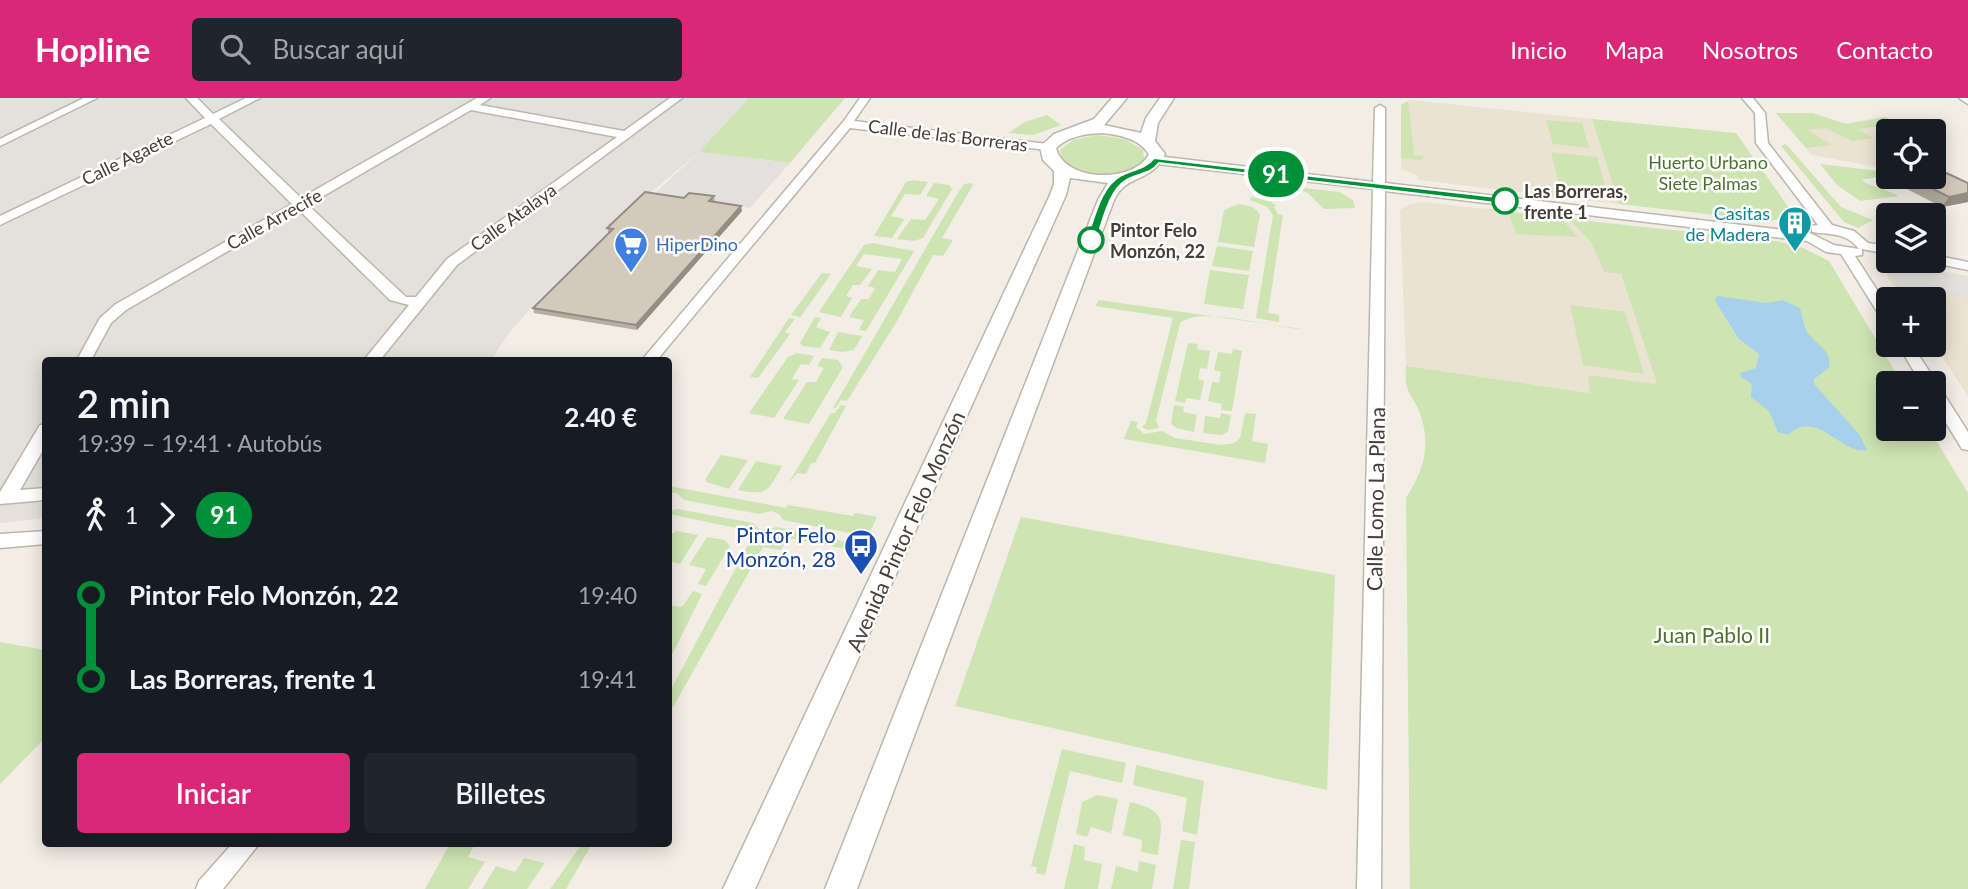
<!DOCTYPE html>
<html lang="es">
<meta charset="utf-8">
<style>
:root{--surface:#171b24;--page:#20242c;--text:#f1f3f6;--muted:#9ea1a6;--accent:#db2777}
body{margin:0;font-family:Lato,sans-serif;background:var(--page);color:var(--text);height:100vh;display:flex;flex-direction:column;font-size:26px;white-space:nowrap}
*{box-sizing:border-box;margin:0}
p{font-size:23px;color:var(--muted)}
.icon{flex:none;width:38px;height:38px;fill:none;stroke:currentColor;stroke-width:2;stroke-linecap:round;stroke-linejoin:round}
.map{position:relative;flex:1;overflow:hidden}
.sheet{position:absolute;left:42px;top:259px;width:630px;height:490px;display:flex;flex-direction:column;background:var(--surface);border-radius:7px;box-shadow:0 4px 18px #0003}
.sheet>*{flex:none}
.badge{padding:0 14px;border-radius:23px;font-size:24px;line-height:46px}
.controls{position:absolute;left:1876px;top:21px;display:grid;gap:14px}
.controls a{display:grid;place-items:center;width:70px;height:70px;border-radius:7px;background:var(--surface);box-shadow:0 4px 18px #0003;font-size:35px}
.map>.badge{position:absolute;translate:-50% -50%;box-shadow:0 0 0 4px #fff}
.legs{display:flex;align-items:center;gap:10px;height:77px;padding:0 35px;font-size:23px}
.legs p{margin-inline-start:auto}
.headline{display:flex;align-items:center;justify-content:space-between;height:119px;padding:0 35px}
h1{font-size:38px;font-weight:600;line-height:52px}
.button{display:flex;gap:14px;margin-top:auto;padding:14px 35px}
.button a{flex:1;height:80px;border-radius:7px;background:var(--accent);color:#fff;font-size:28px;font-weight:600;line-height:80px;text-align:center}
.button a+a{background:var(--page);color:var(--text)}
ul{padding:0 35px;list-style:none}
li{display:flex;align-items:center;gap:24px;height:84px;font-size:26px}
li i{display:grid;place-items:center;width:10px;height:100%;margin:0 9px;background:currentColor}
li i::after{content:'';width:18px;height:18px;margin:-9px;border:5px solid;border-radius:50%;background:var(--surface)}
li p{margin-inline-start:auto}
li:first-child i{background:linear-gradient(#0000 50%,currentColor 0)}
li:last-child i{background:linear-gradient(currentColor 50%,#0000 0)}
header{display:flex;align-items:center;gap:42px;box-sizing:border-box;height:98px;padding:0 35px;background:var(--accent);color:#fff}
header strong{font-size:33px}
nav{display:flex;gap:38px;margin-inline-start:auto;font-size:24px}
.search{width:490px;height:63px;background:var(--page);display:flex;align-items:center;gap:18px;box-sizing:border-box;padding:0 24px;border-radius:7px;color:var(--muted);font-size:26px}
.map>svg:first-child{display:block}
</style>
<header>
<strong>Hopline</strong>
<div class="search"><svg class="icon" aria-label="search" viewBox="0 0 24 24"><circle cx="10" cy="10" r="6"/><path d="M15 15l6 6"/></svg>Buscar aquí</div>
<nav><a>Inicio</a><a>Mapa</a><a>Nosotros</a><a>Contacto</a></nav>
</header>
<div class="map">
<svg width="1968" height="791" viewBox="0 0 1968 791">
<rect width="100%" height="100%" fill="#f2eee6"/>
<path fill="#e4e0db" d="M0,0H749L699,54L644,100L540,200L509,235L491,262H46L45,420L0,425Z"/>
<g fill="#eae3d1">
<path d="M1411,2L1592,21L1619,106L1419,82L1417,77L1401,71V7Z"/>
<path d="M1776,15H1812L1846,26L1885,19L1917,33H1888V68L1878,69L1812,57Z"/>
<path d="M1424,104L1604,125L1657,286L1589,277L1591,295L1406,268L1400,112L1409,106Z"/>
<path d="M1904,166L1968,178V298L1934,247V201H1903L1886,176L1887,168Z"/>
</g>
<g fill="#cee4b2">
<path d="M749,0H845L790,65L699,54Z"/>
<path d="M1408,3L1414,57L1425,58L1421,62L1401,60V7Z"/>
<path d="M1776,15H1812L1846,26L1885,19L1899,25L1858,31L1873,40L1852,43L1825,30L1807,32L1832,47L1806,50Z"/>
<path d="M1047,17L1061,27L1033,37L1008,35L1025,24Z"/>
<path d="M1592,21L1736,35L1789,110L1786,120L1769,123L1619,106Z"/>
<path d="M1546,22L1582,25L1589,50L1553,46Z"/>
<path d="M1097,37L1125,41L1143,52L1144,61C1129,84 1079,79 1062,61L1060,52L1073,42Z"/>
<path d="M1786,46L1841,109L1873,122L1858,130L1844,124L1781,48Z"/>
<path d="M1551,54L1597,59L1608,99L1602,98L1603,104L1533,96L1532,91L1561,94Z"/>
<path d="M1820,66L1888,74V77L1861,82C1874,90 1886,91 1899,98L1860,103L1837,87Z"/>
<path d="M914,82L928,84L920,97L905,96L891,118L904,121L892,140L874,138L906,84Z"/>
<path d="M934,85L949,87L952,91L923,140L914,143L897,141L911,121L925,122L939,101L926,98Z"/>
<path d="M971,85L973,87L942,140L953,142L943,158L933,157L897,223L847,303L841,302L836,310H833L956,98L964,86Z"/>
<path d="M1295,89L1339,94L1353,102L1355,110L1324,111L1309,96Z"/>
<path d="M1251,99L1268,102L1277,108L1274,109L1278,116L1283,117L1268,215L1279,217V224L1256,220L1273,117L1267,109L1250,102Z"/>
<path d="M1239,106L1253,109L1260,116L1254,149L1218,144L1224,112Z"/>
<path d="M1480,110L1560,120L1578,139L1516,136L1509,116Z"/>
<path d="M1569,121L1776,143L1799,148L1829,163L1902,285H1888V331H1929L1968,395V791H1410L1406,400C1423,373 1431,350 1421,318C1413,295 1403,296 1406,268L1590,295L1588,277L1657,286L1621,176L1604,174L1591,144Z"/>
<path d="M873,145L914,153L866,233L859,232L864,222L849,219L861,201H869L875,190L868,188L878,172L895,174L902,161L864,156L856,168L872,171L860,187H853L846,198L852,200L841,219L819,214L864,147Z"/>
<path d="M1217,148L1253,153L1249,173L1212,168Z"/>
<path d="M1210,172L1249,177L1243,211L1204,206Z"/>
<path d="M822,175L831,176L791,232L800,219L791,217Z"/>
<path d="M1099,202L1302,231C1274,230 1200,207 1180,225L1156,323L1159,330L1148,332L1142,329L1146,325L1173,220L1095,208Z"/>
<path d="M1570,207L1625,214L1644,276L1583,267Z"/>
<path d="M815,219L821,220L816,229L830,234L820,250L802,248L800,245Z"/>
<path d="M789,220L795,221L785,234L790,236L758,280L750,279Z"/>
<path d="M838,234L862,238L854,252L843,254L829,252Z"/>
<path d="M1188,245L1198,246L1197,251L1210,253L1207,271L1200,270L1198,281L1204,283L1200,302L1186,300L1185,305L1175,303Z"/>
<path d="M1233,251L1242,253L1232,313L1221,312L1222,306L1208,303L1212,284L1219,285L1221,274L1214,272L1218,254L1232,256Z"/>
<path d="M797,255L814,258L809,267L801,266L792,281L799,282L774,320L749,315L788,259Z"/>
<path d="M822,260L838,262L843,269L809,326L783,321L807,284H816L824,270L817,268Z"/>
<path d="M841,307L846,308L815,365H811L806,376L797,375L788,386L831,315H835Z"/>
<path d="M1174,307L1184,309L1183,314L1197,317L1194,334L1177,330L1171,326Z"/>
<path d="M1221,315L1231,317L1228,334L1221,337L1203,335L1205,318L1220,320Z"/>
<path d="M1245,315L1256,316L1252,343L1268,346L1265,365L1124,341L1131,323L1138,324L1136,329L1144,336L1162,333L1175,340L1221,347L1234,345L1240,340Z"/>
<path d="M721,357L748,362L729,391L706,384V380Z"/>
<path d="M756,363L782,368C768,393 768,398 738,392Z"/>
<path d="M669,388L786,410L788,407L853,418L855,415L877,419L871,432L859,437L783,422L780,417L772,413L759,416L684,402L677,395H669Z"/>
<path d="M678,411L753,425L760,432L777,429L856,446L861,454L788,440L781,452L763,449L672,611H669V595L755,434L669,416V413Z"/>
<path d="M1021,419L1335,477L1327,692L955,608Z"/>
<path d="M677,433L698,437L680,466L669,463V437Z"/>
<path d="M707,439L725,442L730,448L706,488L698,486L706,471L689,467Z"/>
<path d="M693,493L702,496L673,555L669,554V507L682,509Z"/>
<path d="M0,544L45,552L46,639L0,686Z"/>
<path d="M1062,651L1126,665L1122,685L1070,673L1045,777L1036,775L1037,769L1031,768Z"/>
<path d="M1136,667L1204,683L1197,737L1182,733L1187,700L1133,687Z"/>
<path d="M1097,697L1118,701L1111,735L1091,729L1087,739L1076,736L1082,704Z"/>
<path d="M1130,704C1168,713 1162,723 1158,757L1141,754L1142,742L1123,737Z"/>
<path d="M1181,742L1195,744L1189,791H1173Z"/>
<path d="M450,746H475L468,759L485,764L468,791H425Z"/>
<path d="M582,746H592L566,791H550Z"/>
<path d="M1074,746L1085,749L1084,762L1102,766L1098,791H1064Z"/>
<path d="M524,760L545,765L527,791H482L496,768L515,774Z"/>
<path d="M1139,763L1156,767L1152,791H1111L1116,768L1138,774Z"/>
</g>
<g fill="#e3e1de">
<path d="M699,54L790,65L750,110L650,100Z"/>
<path d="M1902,169L1968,178V200L1903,192L1891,174L1894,170Z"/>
</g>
<path fill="#a6d0eb" d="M1718,198L1766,205L1782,202L1800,210C1802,217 1803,225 1806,232C1815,247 1833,252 1829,270L1814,281V286L1859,336L1867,352C1841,357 1816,309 1788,337L1778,334L1769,313L1751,299L1752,286L1741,279L1740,275L1756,270L1759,256L1739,241L1717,206L1715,201Z"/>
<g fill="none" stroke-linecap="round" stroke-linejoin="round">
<g stroke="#bdb6aa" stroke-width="3">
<g id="minor">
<path d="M84,0H97L0,48V41Z"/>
<path d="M186,0H197L213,16L246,0H260L219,21L301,100L477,0H490L480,7L624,33L670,0H682L457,167L380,262H364L409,207L390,202L299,112L126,212L111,225L91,262H77L100,220L116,206L292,106L211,26L0,127V118L205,20ZM471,12L617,39L447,161L416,199H406L308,107Z"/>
<path d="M860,0H870L854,23L1048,46L1054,49L1048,52L850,30L657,262H642L843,24Z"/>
<path d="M1742,0H1753L1765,15L1768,45L1832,127L1854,133L1868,145L1888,148V156L1862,151V157L1855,158L1888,209V224L1883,223L1841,156L1826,154L1807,143L1385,93L1381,791H1357L1373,91L1157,66L1151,62L1157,58L1373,84L1375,10L1380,7L1385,10V85L1810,135L1834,147L1859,151C1846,134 1831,137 1812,134V128L1818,127L1756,45L1755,15Z"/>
<path d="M1959,0H1968V6Z"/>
<path d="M1934,157L1968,164V172L1929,164L1934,163Z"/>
<path d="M1898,247H1912L1937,285L1935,288L1940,290L1968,334V352L1962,351L1934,305V285H1921Z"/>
<path d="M46,326V347L20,392L46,390V402L0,406V394L40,327Z"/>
<path d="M46,433V446L0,450V436Z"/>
<path d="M232,746H259L223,791H196L199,783Z"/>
</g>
</g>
<g stroke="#bdb6aa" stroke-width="3">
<path id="tertiary" d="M1112,0H1127L1104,27L1141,35L1146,20L1160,0H1174L1158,25L1155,43L1165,56C1150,87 1128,74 1114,102L857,791H825L1098,102L1108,85L1070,80L1066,97L755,791H723L1050,97L1054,86V73L1043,62L1040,49L1054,36L1094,21ZM1102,35C1120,37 1138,40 1149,56C1134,86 1064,84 1056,50C1069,38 1084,36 1102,35Z"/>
</g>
<use href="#minor" fill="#fff" fill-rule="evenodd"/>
<use href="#tertiary" fill="#fff" fill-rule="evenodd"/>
</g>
<g fill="#b5aea2">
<path d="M1909,79L1968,85V104L1942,109L1903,89Z"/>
<path d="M714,98L715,104L742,113L637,232L534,215L533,210L609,136L607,130L684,100Z"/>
</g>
<g fill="#948d84">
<path d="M1968,95V104L1942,109L1949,99Z"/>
<path d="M741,108L742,113L637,232L636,227Z"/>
</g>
<g fill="#d3cabc" stroke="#948d84" stroke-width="2">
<path d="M1942,73L1968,85V95L1949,99L1909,79H1934V74Z"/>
<path d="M645,94L684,100L689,95L714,98L709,103L741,108L636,227L533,210L613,131L607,130Z"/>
</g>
<path fill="#009038" stroke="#fff" stroke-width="2" d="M1154,60L1505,100L1510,103L1505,106L1159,65C1150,77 1137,75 1125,83C1109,93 1103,124 1096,142L1087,144L1086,142C1094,122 1100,89 1120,78C1132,71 1144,72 1154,60Z"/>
<defs>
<g id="building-pin" transform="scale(1.75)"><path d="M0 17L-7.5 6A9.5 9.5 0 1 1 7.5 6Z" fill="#0f9aa8" stroke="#fff"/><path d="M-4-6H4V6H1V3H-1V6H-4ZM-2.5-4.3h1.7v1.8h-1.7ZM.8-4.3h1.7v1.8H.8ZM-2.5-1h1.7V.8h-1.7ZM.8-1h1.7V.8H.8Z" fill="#fff"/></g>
<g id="supermarket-pin" transform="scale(1.75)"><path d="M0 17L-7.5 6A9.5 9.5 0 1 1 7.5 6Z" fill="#3f7fe0" stroke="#fff"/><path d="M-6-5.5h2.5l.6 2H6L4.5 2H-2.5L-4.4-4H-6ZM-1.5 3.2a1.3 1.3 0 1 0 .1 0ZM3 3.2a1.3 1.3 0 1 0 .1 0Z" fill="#fff"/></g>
<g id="bus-pin" transform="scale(1.75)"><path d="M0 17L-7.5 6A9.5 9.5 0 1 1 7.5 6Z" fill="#1a4fb4" stroke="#fff"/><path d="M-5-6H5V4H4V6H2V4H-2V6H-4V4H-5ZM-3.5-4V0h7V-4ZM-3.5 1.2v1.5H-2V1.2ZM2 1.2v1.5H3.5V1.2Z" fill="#fff"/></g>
</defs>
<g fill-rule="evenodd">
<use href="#building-pin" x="1795" y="125"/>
<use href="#supermarket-pin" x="631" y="146"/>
<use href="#bus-pin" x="861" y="448"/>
</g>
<g fill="#fff" stroke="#009038" stroke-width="3.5">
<circle cx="1505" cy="103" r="12"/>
<circle cx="1091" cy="142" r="12"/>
</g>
<g text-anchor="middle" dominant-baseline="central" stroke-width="5" stroke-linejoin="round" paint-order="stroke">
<g font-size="18" fill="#443e36" stroke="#fff">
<text transform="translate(948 37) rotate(7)">Calle de las Borreras</text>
<text transform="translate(127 60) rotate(-26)">Calle Agaete</text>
<text transform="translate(513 119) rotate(-36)">Calle Atalaya</text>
<text transform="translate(274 121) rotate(-29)">Calle Arrecife</text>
</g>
<g font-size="18" fill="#48722d" stroke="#fff">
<text x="1708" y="64">Huerto Urbano<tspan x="1708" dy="21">Siete Palmas</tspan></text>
</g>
<g font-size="18" font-weight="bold" fill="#443e36" stroke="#fff" text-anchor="start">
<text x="1524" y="93">Las Borreras,<tspan x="1524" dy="21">frente 1</tspan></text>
<text x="1110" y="132">Pintor Felo<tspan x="1110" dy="21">Monzón, 22</tspan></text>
</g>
<g font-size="18" fill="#0d838f" stroke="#fff" text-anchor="end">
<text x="1770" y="115">Casitas<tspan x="1770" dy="21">de Madera</tspan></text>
</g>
<g font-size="18" fill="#366cbe" stroke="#fff" text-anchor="start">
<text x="656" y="146">HiperDino</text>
</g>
<g font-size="21" fill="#443e36" stroke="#fff">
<text transform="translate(1375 401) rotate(-89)">Calle Lomo La Plana</text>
<text transform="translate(905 433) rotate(-66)">Avenida Pintor Felo Monzón</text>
</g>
<g font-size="21" fill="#164399" stroke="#fff" text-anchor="end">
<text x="836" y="436">Pintor Felo<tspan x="836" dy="24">Monzón, 28</tspan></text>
</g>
<g font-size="21" fill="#48722d" stroke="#fff">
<text x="1712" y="536">Juan Pablo II</text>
</g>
</g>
</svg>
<div class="controls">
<a><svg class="icon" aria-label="locate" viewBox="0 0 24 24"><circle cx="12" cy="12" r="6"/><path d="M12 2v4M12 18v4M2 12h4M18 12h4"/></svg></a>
<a><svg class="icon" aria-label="layers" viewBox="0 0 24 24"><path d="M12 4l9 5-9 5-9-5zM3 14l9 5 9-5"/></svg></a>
<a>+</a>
<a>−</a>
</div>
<b class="badge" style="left:1276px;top:76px;background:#009038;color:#fff">91</b>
<section class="sheet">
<div class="headline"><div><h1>2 min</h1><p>19:39 – 19:41 · Autobús</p></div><b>2.40 €</b></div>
<div class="legs"><svg class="icon" aria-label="walk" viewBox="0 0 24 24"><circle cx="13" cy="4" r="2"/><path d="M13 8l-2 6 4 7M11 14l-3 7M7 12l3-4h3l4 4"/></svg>1<svg class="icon" aria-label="forward" viewBox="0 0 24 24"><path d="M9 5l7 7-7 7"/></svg><b class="badge" style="background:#009038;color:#fff">91</b></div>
<ul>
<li><i style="color:#009038"></i><b>Pintor Felo Monzón, 22</b><p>19:40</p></li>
<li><i style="color:#009038"></i><b>Las Borreras, frente 1</b><p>19:41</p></li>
</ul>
<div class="button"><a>Iniciar</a><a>Billetes</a></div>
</section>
</div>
